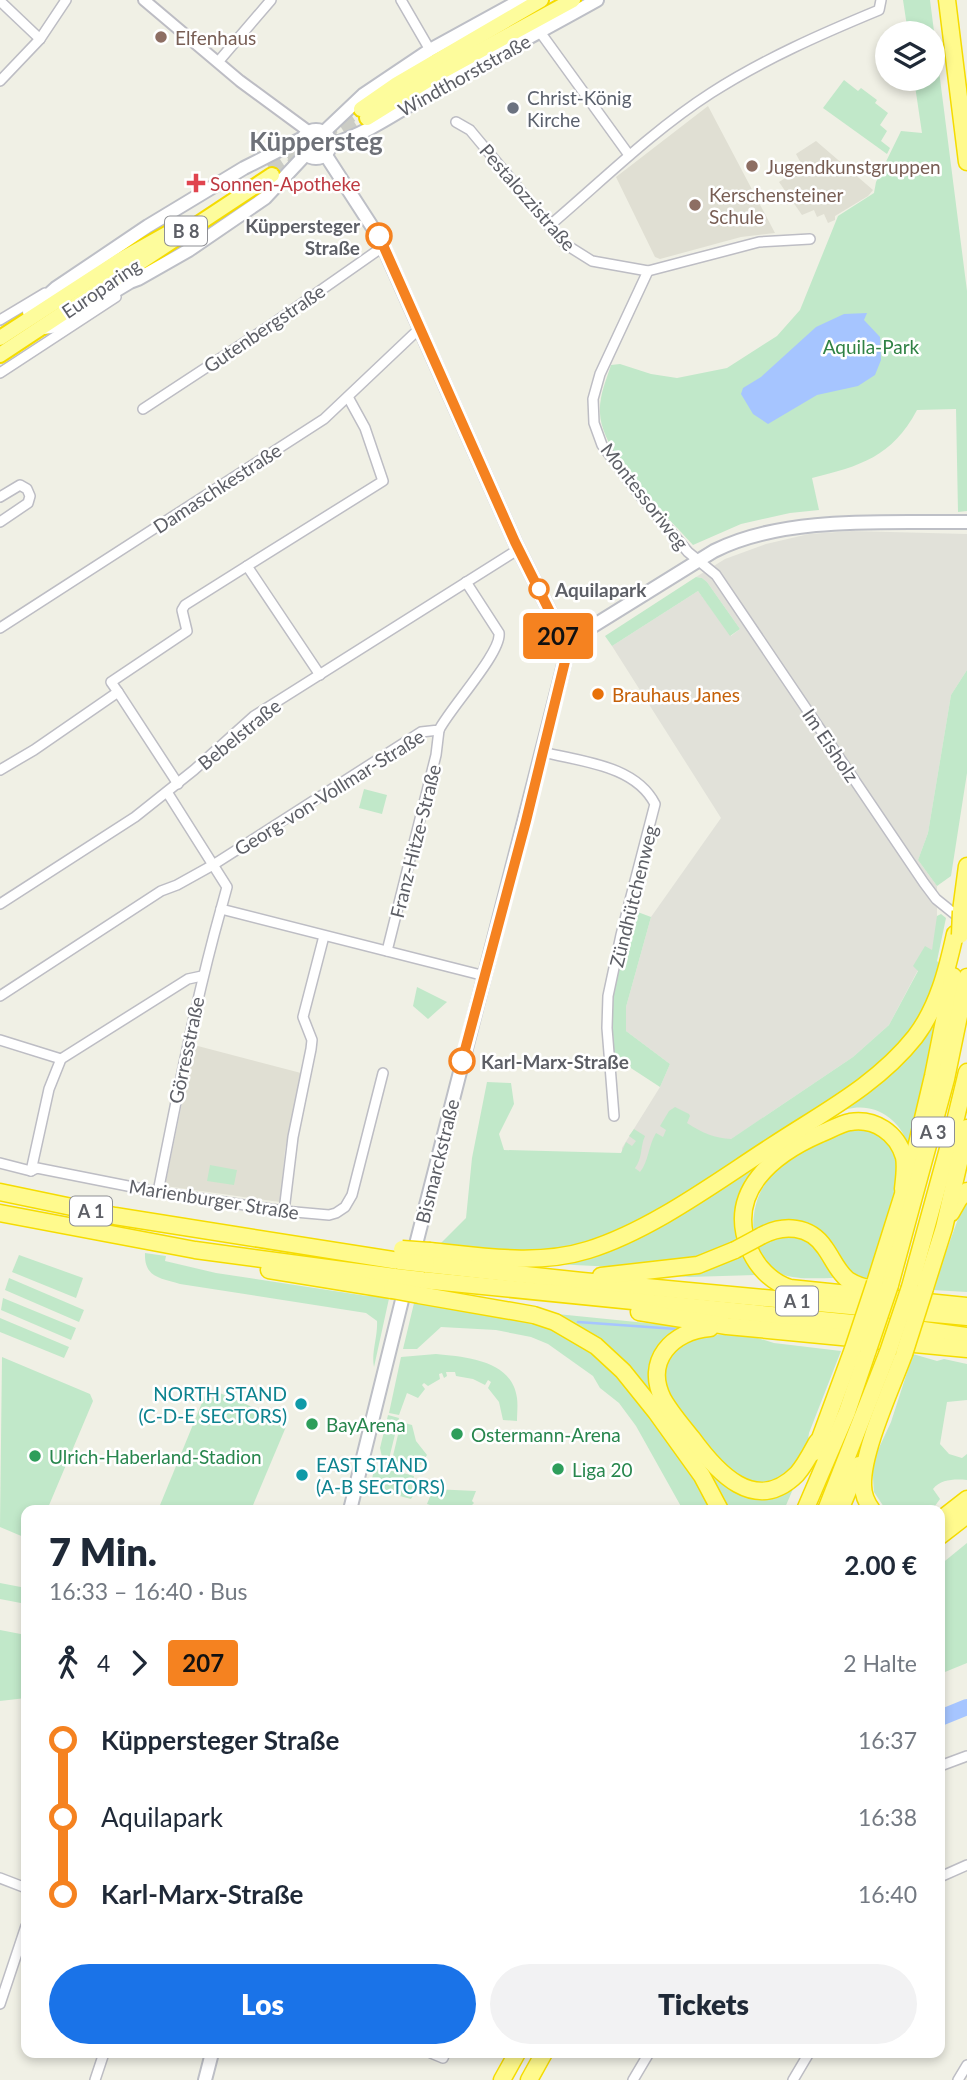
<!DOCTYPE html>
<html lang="de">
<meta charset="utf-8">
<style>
:root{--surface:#fff;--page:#f2f2f3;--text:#1f2937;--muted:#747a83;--accent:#1a73e8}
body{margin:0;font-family:Lato,sans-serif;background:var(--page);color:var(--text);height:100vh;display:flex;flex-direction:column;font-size:26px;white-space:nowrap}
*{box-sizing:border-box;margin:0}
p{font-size:23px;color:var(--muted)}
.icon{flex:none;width:38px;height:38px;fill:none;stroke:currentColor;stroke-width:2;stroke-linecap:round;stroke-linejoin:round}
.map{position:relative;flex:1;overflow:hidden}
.drawer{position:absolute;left:21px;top:1505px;width:924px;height:553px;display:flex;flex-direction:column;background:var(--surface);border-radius:14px;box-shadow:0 4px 10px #0003}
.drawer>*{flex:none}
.badge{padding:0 14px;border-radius:5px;font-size:24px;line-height:46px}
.buttons{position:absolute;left:875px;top:21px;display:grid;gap:14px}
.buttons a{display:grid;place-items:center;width:70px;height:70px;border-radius:50%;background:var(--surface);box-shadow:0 4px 10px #0003;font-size:35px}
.map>.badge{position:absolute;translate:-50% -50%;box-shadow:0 0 0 4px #fff}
.legs{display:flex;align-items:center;gap:10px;height:77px;padding:0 28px;font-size:23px}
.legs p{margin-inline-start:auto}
.summary{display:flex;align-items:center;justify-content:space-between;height:119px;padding:0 28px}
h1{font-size:38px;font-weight:800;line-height:52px}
.button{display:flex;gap:14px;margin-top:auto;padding:14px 28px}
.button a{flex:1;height:80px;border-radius:42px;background:var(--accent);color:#fff;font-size:28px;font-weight:800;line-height:80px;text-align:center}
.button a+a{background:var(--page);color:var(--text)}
ul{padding:0 28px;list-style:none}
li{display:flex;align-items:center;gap:24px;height:77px;font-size:26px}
li i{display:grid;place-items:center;width:10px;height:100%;margin:0 9px;background:currentColor}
li i::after{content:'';width:18px;height:18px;margin:-9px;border:5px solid;border-radius:50%;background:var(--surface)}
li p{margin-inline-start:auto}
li:first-child i{background:linear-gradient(#0000 50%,currentColor 0)}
li:last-child i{background:linear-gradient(currentColor 50%,#0000 0)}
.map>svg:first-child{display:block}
</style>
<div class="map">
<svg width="967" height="2080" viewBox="0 0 967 2080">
<rect width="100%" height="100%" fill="#f0f0e5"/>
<path fill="#e1e1d9" d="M852,531L967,534V670L951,695L928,833L918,860L937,886V928L932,951L925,947L914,966L918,970L889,1025L853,1057L691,1166L643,1177L622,1153V1148L660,1087L670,1064L626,1031V1007L651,917L721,818L612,646L698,591L731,636L740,629L707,582L702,578L696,577L725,559L766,544L809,534Z"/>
<g fill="#e0dfd3">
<path d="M708,106L775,233L741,237L660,259L655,257L616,177Z"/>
<path d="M816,141L873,190L868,196L835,216V220L828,223L824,214L817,217L814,210L802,215L779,182L803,167L796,154Z"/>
<path d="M194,1045L301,1073L285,1150L280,1202L165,1186Z"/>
</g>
<g fill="#c1e8c9">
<path d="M903,0H930L967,291V511L958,512L956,409L917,410C892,457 860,466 812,478L819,510L790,513L741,524L693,545C666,515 601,454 600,413C599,396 606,381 611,365L620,364L651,374L677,378L727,368L777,336L800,310L838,216L874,193L876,182L901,131L922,133L914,79H933V33H908Z"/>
<path d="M844,80L858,91L861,88L877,100L875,103L888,113L880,125L887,131L881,141L890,148L887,154L823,108Z"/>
<path d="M696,577L702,578L707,582L740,629L730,636L698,591L612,646L605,636Z"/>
<path d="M967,670V773L951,876L937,886L918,860L928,833L951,695Z"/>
<path d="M364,789L387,795L382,814L359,808Z"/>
<path d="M635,911L651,917L626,1007V1031L670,1064L660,1087L614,1057L612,1006L616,980Z"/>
<path d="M941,914L946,918L937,961L940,964C936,996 915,1027 893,1051C860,1086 812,1111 772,1137C744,1155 715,1173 687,1191C653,1213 619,1237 579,1247C537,1257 490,1250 447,1248L440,1244L466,1218L472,1158L487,1082L511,1083L514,1104L499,1134L504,1150L621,1153L626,1142L632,1146L636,1141L629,1136L634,1129L645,1136C640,1147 643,1157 635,1168L640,1172C649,1161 648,1146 656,1133L663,1137L666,1130L660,1126L669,1111L675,1107L689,1114L690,1116L687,1123C702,1133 715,1138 731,1139L853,1057L889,1025L918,971L913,966L925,946L932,950L937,916Z"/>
<path d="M417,987L447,1002L428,1019L413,1006Z"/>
<path d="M935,1015L938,1016L908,1144C897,1113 864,1097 834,1115C823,1121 813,1130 803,1137C786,1148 770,1160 754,1171C728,1205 734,1242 756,1275L689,1277L662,1275L697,1272L723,1263L696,1259L615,1267L554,1264L582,1258L876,1082Z"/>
<path d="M854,1126L880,1132L897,1156V1189L867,1284L852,1276L829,1242L782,1233C818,1242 818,1246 835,1278C818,1278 797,1280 781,1274C746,1261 747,1205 768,1180C789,1153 823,1138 854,1126Z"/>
<path d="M210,1165L237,1170L234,1185L207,1181Z"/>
<path d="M967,1203V1292L932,1290L958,1219Z"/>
<path d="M145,1253L166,1256L165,1261L216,1273L367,1296H377L378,1291L390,1294L374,1367C371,1353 378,1336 377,1321L366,1313L180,1284C161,1278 144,1278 145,1253Z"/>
<path d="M19,1255L83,1278L76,1298L12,1272Z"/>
<path d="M9,1278L84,1310L79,1322L5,1290Z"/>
<path d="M3,1298L76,1328L71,1340L1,1310Z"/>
<path d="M415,1299C443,1305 471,1310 499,1316C513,1319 527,1320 541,1325C616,1352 675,1443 713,1510H683L636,1426L619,1403L600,1388L593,1376L548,1344L531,1337L496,1330L441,1327L417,1349H403Z"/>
<path d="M557,1314L676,1326L681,1330L674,1335L657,1393L653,1396C626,1361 597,1333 557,1314Z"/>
<path d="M0,1318L69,1347L64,1358L0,1332Z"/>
<path d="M696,1334L751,1336L774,1343L841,1351L809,1433L806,1452L787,1476L764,1484H753L724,1469L676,1408L664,1383L667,1357Z"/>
<path d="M436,1354C466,1357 512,1360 517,1398C518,1405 517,1414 517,1421L503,1420L499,1402L488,1388L491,1382L488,1380L485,1385L473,1379L456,1376L455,1372H446L447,1376L444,1378L442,1373L439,1374L440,1379L428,1386L424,1383L422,1385L425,1389L418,1398L407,1393L399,1415L389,1413L401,1357Z"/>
<path d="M913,1354L937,1361L944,1359L967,1364V1400L947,1402L940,1444L949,1454L962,1458L967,1454V1480C955,1479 941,1479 933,1489L940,1499L932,1510H886L874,1492L872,1463L891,1422Z"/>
<path d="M2,1357L90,1394L93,1401L47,1510H26V1538L0,1527Z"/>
<path d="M208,1388L288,1422L251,1510H158Z"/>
<path d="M388,1415L399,1418L389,1459L382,1457L380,1448Z"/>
<path d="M401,1422L412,1425L416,1441L427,1455L419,1467L392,1460Z"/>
<path d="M382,1467L414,1476L413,1481L420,1483L411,1499L370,1488L374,1470Z"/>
<path d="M710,1471L728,1487L740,1493L796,1482L784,1510H728L708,1472Z"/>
<path d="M433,1489L476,1491L472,1501L474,1503L467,1510H445L427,1504Z"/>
<path d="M967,1543V1663L940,1674V1565Z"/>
<path d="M0,1583L26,1588V1604L0,1599Z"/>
<path d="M0,1630L26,1635V1698L0,1701Z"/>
</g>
<path fill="#a6c5ff" d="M867,313L864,320L880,337L881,360L875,375L858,386L817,395L768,424L753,414L741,394L743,388L761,377L816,327L844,314Z"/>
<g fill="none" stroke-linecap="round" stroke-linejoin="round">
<path stroke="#a6c5ff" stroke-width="2.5" d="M578,1322L676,1329"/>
<path stroke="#a6c5ff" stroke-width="16" d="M940,1718L967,1707"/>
<g stroke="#cbccc5" stroke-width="14" stroke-dasharray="14 7" stroke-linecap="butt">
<path d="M269,168L361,109"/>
<path d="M272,175L291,166L367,118"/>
</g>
<g stroke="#bdbdc4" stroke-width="12">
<g id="minor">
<path d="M401,0L430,50"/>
<path d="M0,1L40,39"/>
<path d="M540,32L629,155"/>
<path d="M218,62L271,0"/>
<path d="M0,81L40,39L66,0"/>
<path d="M456,122L470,130L565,244L592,261L648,271L759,242L810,239"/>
<path d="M549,226C602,181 652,131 711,93C764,59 821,34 879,10L881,0"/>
<path d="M648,271L600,374L593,399L594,423L602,445L638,493L688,552L716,575L924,883L936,899L962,920"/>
<path d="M0,320L45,293"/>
<path d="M0,373L116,297"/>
<path d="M143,409L274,323L384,246"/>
<path d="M0,497L20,485L27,489L30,496L28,503L0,522"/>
<path d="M0,628L324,419L419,329"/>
<path d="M320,675L247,566L383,481L365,428L348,397"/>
<path d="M118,692L111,682L187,631L182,610L185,605L247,566"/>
<path d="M543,752C582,762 635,765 655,804L621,935L608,996L607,1028L614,1116"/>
<path d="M0,770L34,750L118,692L178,784"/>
<path d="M167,792L227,887L221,909L485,976"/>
<path d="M0,904L135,817L194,770L254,716L519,549"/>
<path d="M387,951L436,755L439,730"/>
<path d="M0,996L161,891L177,885L213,865L421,732L439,730C450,708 502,652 499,633L466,582"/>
<path d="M0,1040L61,1059"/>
<path d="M0,1163L31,1171L37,1168L158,1192L284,1211L329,1215L336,1213L345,1207L352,1195L383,1073"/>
<path d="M31,1171L49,1089L61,1059L188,979L202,976"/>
<path d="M158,1192C177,1097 195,1002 221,909"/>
<path d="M284,1211L293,1137L311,1049L312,1040L303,1017L324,936"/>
<path d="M940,1766L967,1756"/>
<path d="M940,1877L967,1865"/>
<path d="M0,1878L26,1888"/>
<path d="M0,2004L26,1926"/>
<path d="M431,2053L443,2058L445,2053"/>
<path d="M95,2080L104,2053"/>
<path d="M633,2080L649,2053"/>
<path d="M793,2080L809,2053"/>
<path d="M958,2080L967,2065"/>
</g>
</g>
<g stroke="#bdbdc4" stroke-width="14">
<path id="tertiary" d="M144,0L240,81L308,131"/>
</g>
<g stroke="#bdbfc6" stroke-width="16">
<g id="secondary">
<circle cx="316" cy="144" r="14"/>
<path d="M324,132L363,95L430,50L521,0"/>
<path d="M330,145C370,133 404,107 440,87C492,57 545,29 597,0"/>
<path d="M325,154L380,239L515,542L552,616L563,625"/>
<path d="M29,312L56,288L148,226L244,168L303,138"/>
<path d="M43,328L57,326L130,282L138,279L189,250L265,198L306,154"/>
<circle cx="572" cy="636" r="14"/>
<path d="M585,631L714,551C785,515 889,523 967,522"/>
<path d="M413,1256L568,649"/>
<path d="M350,1510L406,1284"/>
<path d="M205,2080L212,2053"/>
</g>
</g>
<g stroke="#f5dc00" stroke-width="18">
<g id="trunk">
<path d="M361,109L397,84L541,0"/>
<path d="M367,118L441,72L573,0"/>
<path d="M0,338L120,260L177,228"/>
<path d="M0,355L272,175"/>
</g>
</g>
<g stroke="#f5dc00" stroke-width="19">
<g id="motorway">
<path d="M947,0L967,162"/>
<path d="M961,911L967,866"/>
<path d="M903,1189C904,1179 906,1167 904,1157C897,1133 875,1118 850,1122C840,1124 830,1130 820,1134C774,1154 726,1191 749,1248C756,1266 771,1282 790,1288L967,1306"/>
<path d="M0,1192L115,1216L399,1261"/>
<path d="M0,1213L195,1250L395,1277"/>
<path d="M951,1213L959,1199L967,1191"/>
<path d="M761,1236C783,1224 810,1225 825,1248C833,1259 837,1271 848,1280C856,1285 865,1288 874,1289"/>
<path d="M430,1251C481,1256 537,1266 588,1250C652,1230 716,1182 772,1146C822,1113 877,1085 915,1037C938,1007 947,970 955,934"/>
<path d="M426,1264L582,1281L967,1317"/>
<path d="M269,1270L392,1290"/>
<path d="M601,1276L698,1265L735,1250"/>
<path d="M422,1280L923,1330L967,1336"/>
<path d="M875,1283L911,1169L933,1076L953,976"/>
<path d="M890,1285L946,1079L967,977"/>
<path d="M910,1287L952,1134L967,1072"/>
<path d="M925,1288L944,1228L967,1128"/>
<path d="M419,1295L534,1315L555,1322L596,1346L623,1371L656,1412L702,1476L720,1510"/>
<path d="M639,1312L727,1326L967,1349"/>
<path d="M710,1328C672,1331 644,1361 663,1399C671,1413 682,1426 692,1438C716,1471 755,1516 797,1474C805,1465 811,1453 817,1442"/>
<path d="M815,1452L853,1349"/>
<path d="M805,1510L847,1412L868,1350"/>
<path d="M826,1510L888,1352"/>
<path d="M840,1510L859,1465"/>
<path d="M872,1510C866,1502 863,1494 863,1485C862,1451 892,1387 904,1354"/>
<path d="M940,1520L967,1499"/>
<path d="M940,1536L967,1515"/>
<path d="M502,2080L517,2053"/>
<path d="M529,2080L544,2053"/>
</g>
</g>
<use href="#minor" stroke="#fff" stroke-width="9"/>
<use href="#tertiary" stroke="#fff" stroke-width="10"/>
<use href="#secondary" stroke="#fff" stroke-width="12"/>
<use href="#trunk" stroke="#fdfc9c" stroke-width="14"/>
<use href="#motorway" stroke="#fffa8d" stroke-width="16"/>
<g stroke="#f5dc00" stroke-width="19" stroke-linecap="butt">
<g id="motorway-bridge">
<path d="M960,935L961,911"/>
<path d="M402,1249L430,1251"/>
<path d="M735,1250L761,1236"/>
<path d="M399,1261L426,1264"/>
<path d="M395,1277L422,1280"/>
<path d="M392,1290L419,1295"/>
<path d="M853,1349L875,1283"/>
<path d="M868,1350L890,1285"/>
<path d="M888,1352L910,1287"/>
<path d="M904,1354L925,1288"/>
</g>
</g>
<use href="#motorway-bridge" stroke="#fffa8d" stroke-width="16"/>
</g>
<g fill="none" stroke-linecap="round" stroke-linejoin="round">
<g stroke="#fff" stroke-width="16">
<path id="line-1" d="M379,236L515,542L552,616L562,625C555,635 557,644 568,649L526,821L462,1061"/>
</g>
<use href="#line-1" stroke="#f58220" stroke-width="10"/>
</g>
<g fill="#8d6e63" stroke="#fff" stroke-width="2.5">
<circle cx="161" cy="37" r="7"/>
<circle cx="752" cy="166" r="7"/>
<circle cx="695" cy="205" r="7"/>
</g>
<circle fill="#6b7280" stroke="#fff" stroke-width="2.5" cx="513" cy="108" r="7"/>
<path fill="#e0444e" stroke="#fff" stroke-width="2.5" d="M192.5 172.5h7v7h7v7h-7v7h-7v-7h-7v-7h7z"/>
<g fill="#fff" stroke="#f58220" stroke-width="3.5">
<circle cx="379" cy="236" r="12"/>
<circle cx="539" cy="589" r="9"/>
<circle cx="462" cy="1061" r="12"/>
</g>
<circle fill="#e8710a" stroke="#fff" stroke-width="2.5" cx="598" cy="694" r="7"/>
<g fill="#0f9aa8" stroke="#fff" stroke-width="2.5">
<circle cx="301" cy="1404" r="7"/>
<circle cx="302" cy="1475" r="7"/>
</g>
<g fill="#2e9e5b" stroke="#fff" stroke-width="2.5">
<circle cx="312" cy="1424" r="7"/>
<circle cx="457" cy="1434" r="7"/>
<circle cx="35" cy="1456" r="7"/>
<circle cx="558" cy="1469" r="7"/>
</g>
<g text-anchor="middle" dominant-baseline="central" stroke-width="5" stroke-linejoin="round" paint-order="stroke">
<g fill="#fff" stroke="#8e8f94" stroke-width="2">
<rect x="165" y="216.5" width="42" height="29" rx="5"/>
<rect x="912" y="1117.5" width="42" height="29" rx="5"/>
<rect x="70" y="1196.5" width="42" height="29" rx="5"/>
<rect x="776" y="1286.5" width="42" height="29" rx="5"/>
</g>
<g font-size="18" font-weight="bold" fill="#5d5f66">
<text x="186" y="231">B 8</text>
<text x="933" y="1132">A 3</text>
<text x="91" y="1211">A 1</text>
<text x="797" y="1301">A 1</text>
</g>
<g font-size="19" fill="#785e54" stroke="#fff" text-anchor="start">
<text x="175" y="37">Elfenhaus</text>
<text x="766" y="166">Jugendkunstgruppen</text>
<text x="709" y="194">Kerschensteiner<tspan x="709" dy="22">Schule</tspan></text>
</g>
<g font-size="19" fill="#5d5f66" stroke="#fff">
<text transform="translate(464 75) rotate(-29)">Windthorststraße</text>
<text transform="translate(528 197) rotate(49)">Pestalozzistraße</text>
<text transform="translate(101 288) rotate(-34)">Europaring</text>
<text transform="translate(264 328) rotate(-34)">Gutenbergstraße</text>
<text transform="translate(217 488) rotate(-33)">Damaschkestraße</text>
<text transform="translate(645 496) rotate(52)">Montessoriweg</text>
<text transform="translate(239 734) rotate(-39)">Bebelstraße</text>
<text transform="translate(831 745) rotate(56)">Im Eisholz</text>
<text transform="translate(329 792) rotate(-32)">Georg-von-Vollmar-Straße</text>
<text transform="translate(415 841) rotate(-76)">Franz-Hitze-Straße</text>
<text transform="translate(633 896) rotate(-76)">Zündhütchenweg</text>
<text transform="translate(186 1050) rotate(-78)">Görresstraße</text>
<text transform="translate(437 1161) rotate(-76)">Bismarckstraße</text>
<text transform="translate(214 1199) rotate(9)">Marienburger Straße</text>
</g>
<g font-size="19" fill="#5b616d" stroke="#fff" text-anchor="start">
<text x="527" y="97">Christ-König<tspan x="527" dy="22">Kirche</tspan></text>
</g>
<g font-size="19" fill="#be3a42" stroke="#fff" text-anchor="start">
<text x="210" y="183">Sonnen-Apotheke</text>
</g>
<g font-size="19" font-weight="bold" fill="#5d5f66" stroke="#fff" text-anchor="start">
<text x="360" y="225" text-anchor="end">Küppersteger<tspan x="360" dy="22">Straße</tspan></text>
<text x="555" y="589">Aquilapark</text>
<text x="481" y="1061">Karl-Marx-Straße</text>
</g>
<g font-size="19" fill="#308245" stroke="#fff">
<text x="871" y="346">Aquila-Park</text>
</g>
<g font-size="19" fill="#c56008" stroke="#fff" text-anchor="start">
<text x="612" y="694">Brauhaus Janes</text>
</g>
<g font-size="19" fill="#0d838f" stroke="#fff" text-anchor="end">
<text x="287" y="1393">NORTH STAND<tspan x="287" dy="22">(C-D-E SECTORS)</tspan></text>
<text x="316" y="1464" text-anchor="start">EAST STAND<tspan x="316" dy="22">(A-B SECTORS)</tspan></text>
</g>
<g font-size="19" fill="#27864d" stroke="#fff" text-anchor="start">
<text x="326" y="1424">BayArena</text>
<text x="471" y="1434">Ostermann-Arena</text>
<text x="49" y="1456">Ulrich-Haberland-Stadion</text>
<text x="572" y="1469">Liga 20</text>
</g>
<g font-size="26" font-weight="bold" fill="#6e7178" stroke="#fff">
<text x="316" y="141">Küppersteg</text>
</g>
</g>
</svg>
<div class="buttons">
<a><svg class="icon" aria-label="layers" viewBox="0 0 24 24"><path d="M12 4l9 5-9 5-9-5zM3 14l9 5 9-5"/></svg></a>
</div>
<b class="badge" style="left:558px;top:636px;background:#f58220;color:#111">207</b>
<section class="drawer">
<div class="summary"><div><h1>7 Min.</h1><p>16:33 – 16:40 · Bus</p></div><b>2.00 €</b></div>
<div class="legs"><svg class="icon" aria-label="walk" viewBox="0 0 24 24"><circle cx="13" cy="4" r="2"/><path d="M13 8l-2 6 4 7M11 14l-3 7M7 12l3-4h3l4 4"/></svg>4<svg class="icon" aria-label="forward" viewBox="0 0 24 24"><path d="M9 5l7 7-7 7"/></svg><b class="badge" style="background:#f58220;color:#111">207</b><p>2 Halte</p></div>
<ul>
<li><i style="color:#f58220"></i><b>Küppersteger Straße</b><p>16:37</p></li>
<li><i style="color:#f58220"></i><span>Aquilapark</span><p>16:38</p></li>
<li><i style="color:#f58220"></i><b>Karl-Marx-Straße</b><p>16:40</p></li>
</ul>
<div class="button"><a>Los</a><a>Tickets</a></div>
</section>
</div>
